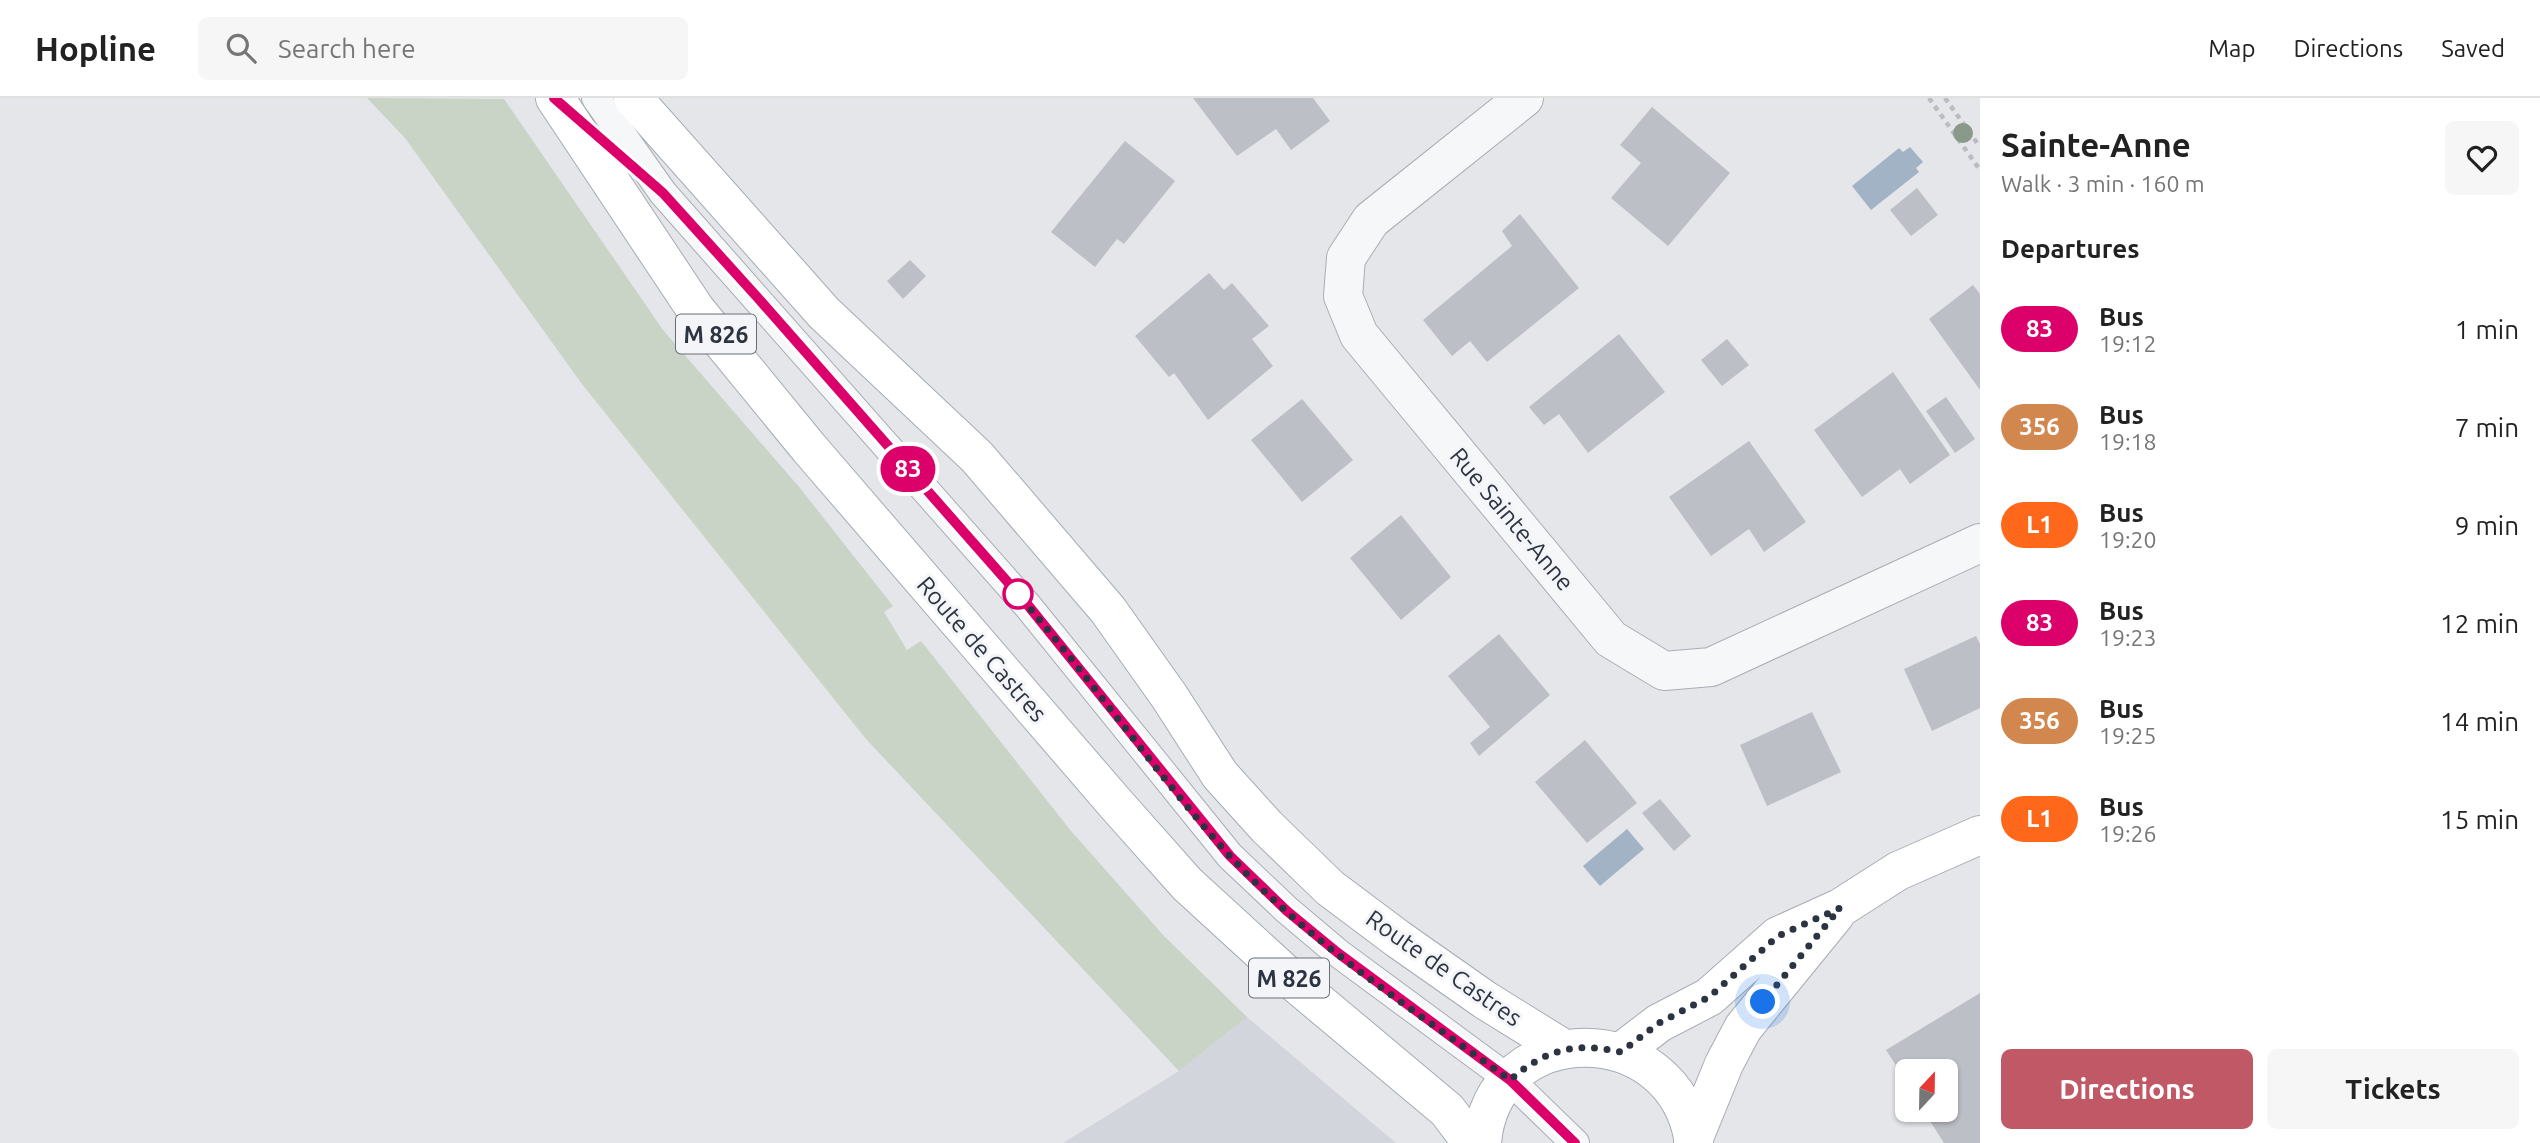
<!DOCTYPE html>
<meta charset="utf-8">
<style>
:root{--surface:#fff;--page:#f6f6f6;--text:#222;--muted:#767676;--line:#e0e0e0;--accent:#c05866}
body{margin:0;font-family:Ubuntu,sans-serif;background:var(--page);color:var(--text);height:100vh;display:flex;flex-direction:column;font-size:26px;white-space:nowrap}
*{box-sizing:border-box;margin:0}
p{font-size:23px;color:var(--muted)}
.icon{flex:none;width:38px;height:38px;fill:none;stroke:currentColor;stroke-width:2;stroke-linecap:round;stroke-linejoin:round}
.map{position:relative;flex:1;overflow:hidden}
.panel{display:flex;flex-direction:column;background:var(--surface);width:560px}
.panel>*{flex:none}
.badge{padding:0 14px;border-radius:23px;font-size:24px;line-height:46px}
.needle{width:46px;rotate:22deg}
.fabs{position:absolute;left:1895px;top:961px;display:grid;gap:14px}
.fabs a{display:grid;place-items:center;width:63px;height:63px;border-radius:10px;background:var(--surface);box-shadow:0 2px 5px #0004;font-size:35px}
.you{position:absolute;width:35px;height:35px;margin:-18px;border:5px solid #fff;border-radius:50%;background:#1a73e8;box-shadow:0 0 0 10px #1a73e833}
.map>.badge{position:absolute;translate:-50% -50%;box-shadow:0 0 0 4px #fff}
h2{padding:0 21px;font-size:26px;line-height:63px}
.round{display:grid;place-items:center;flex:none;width:74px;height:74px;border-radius:10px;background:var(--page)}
.overview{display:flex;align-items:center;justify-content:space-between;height:119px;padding:0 21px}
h1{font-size:33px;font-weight:700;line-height:52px}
.action{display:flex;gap:14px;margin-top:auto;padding:14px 21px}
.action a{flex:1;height:80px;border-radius:10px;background:var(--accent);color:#fff;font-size:28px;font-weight:700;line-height:80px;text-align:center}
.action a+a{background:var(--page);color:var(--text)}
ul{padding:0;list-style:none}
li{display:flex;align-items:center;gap:21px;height:98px;padding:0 21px}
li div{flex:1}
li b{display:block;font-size:26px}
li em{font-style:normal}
li .badge{min-width:77px;font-weight:700;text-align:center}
header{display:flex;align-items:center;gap:42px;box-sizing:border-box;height:98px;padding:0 35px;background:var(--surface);border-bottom:2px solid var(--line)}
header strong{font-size:33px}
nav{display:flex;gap:38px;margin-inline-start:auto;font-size:24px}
.search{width:490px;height:63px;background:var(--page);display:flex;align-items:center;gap:18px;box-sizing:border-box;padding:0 24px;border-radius:10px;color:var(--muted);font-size:26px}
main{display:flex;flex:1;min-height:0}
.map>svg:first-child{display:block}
</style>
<header>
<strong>Hopline</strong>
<div class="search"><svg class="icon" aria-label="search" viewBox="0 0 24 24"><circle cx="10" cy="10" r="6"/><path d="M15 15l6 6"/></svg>Search here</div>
<nav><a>Map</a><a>Directions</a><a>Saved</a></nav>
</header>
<main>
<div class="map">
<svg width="1980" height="1045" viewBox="0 0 1980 1045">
<rect width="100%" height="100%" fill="#e4e6ea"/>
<path fill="#d2d5dc" d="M1247,919L1396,1045H1063L1179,973Z"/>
<path fill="#c9d3c6" d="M367,0L504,1L663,232L800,390L893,508L884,514L907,552L921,543L1071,733L1164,838L1247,919L1179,973L866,641L582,286L405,40Z"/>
<g fill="#a3b3c6">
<path d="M1910,49L1923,64L1916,70L1919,74L1871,112L1852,88L1899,50L1903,54Z"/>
<path d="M1627,731L1644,751L1600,788L1583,768Z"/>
</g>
<g fill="#bcbfc6">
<path d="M1193,0H1313L1330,23L1291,52L1276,31L1237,58Z"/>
<path d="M1652,9L1730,75L1668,148L1611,100L1641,65L1620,47Z"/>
<path d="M1125,43L1175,83L1124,146L1117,141L1095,169L1051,134Z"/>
<path d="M1917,90L1938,117L1911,138L1890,112Z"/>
<path d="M1520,116L1579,190L1487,264L1470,243L1452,258L1423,222L1512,148L1502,133Z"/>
<path d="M910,162L926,178L903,201L887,183Z"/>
<path d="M1209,175L1224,192L1232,185L1269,228L1252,241L1273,268L1208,322L1174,275L1169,279L1135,238Z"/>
<path d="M1973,187L1980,196V292L1929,221Z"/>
<path d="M1619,236L1665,294L1588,355L1559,316L1544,327L1529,309Z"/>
<path d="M1727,241L1749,267L1722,288L1701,262Z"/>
<path d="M1893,274L1950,357L1910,386L1900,371L1862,399L1814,332Z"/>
<path d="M1946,299L1975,341L1955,355L1926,313Z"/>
<path d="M1302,301L1353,362L1302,404L1251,342Z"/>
<path d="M1749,343L1806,424L1764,454L1749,431L1711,458L1669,399Z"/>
<path d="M1401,417L1451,479L1401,522L1350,460Z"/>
<path d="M1499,536L1550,597L1479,658L1470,645L1490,629L1448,578Z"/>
<path d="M1976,538L1980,546V610L1932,633L1904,571Z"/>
<path d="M1812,614L1841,674L1767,708L1740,647Z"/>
<path d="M1585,642L1637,705L1587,745L1535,684Z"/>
<path d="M1660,701L1691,738L1674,753L1642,715Z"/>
<path d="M1980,895V1045H1944L1923,1012H1946V973H1908V986L1886,952Z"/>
</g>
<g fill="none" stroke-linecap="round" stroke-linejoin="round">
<g stroke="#a9adb4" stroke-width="30">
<path id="lane" d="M596,0L663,95L1027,507L1230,758L1287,812L1338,855L1510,982L1575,1045"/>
</g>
<g stroke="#a9adb4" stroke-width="40">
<path id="street" d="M1524,0L1371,122L1346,160L1343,198L1359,237L1611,541L1664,573L1711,569L1980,445"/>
</g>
<g stroke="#a9adb4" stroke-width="40">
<g id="secondary">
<path d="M1621,954L1659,925L1709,899L1778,838L1840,810L1898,773L1980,737"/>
<path d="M1693,1042L1724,966L1743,930L1835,817"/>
</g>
</g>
<g stroke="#a4abb5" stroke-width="40">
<g id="primary">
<path d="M555,0L696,212L809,350L1115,705L1187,786L1293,883L1447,1012L1472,1045"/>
<path d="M633,0L824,215L977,359L1108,512L1169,598L1220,677L1267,729L1330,790L1398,841L1485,902L1564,951"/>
<path d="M1482,1045C1492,918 1676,918 1694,1045"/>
</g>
</g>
<g stroke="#babcc2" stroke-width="4.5" stroke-dasharray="5 5" stroke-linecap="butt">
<path d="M1929,0L1980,72"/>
<path d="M1945,0L1980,49"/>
</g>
<use href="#lane" stroke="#f6f7f9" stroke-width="28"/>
<use href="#street" stroke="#f6f7f9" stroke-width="38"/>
<use href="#secondary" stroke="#fff" stroke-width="38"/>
<use href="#primary" stroke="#fff" stroke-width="38"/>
</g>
<circle fill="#8a9a8a" cx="1963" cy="35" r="10"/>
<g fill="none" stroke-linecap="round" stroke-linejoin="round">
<g stroke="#fff" stroke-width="16">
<path id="line" d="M554,0L663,95L758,200L1027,506L1230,758L1287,813L1338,855L1510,982L1575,1045"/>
</g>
<use href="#line" stroke="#dc006b" stroke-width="10"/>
<path stroke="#2d3441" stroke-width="7" stroke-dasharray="0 12.6" d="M1018,496L1012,490C1088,575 1152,672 1229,757C1309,845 1414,912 1510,982C1546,951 1575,944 1621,954L1659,925L1709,899L1778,838L1840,810L1763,904"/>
</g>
<circle fill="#fff" stroke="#dc006b" stroke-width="3.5" cx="1018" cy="496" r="14"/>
<g text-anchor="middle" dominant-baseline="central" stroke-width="6" stroke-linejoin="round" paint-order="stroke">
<g fill="#f3f5f8" stroke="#686e78" stroke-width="2">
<rect x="676" y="216.5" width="80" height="39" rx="5"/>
<rect x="1249" y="860.5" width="80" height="39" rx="5"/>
</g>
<g font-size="23" font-weight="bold" fill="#2d3441">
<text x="716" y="236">M 826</text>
<text x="1289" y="880">M 826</text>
</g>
<g font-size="24" fill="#2d3441" stroke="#f3f5f8">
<text transform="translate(1512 421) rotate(50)">Rue Sainte-Anne</text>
<text transform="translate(982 551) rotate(49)">Route de Castres</text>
<text transform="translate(1444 870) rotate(35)">Route de Castres</text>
</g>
</g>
</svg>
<div class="fabs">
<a><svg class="needle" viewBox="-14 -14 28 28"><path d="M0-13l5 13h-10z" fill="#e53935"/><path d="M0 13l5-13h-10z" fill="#767676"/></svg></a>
</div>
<div class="you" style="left:1763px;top:904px"></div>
<b class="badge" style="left:908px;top:371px;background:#dc006b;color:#fff">83</b>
</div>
<section class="panel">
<div class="overview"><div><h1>Sainte-Anne</h1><p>Walk · 3 min · 160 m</p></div><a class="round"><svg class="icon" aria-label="heart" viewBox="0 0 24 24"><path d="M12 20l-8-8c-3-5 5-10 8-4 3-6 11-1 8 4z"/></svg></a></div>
<h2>Departures</h2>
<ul>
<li><span class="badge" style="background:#dc006b;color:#fff">83</span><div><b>Bus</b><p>19:12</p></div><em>1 min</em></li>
<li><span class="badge" style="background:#d1874e;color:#fff">356</span><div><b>Bus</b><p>19:18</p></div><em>7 min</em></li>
<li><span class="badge" style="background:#ff671b;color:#fff">L1</span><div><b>Bus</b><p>19:20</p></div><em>9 min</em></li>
<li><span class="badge" style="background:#dc006b;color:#fff">83</span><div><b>Bus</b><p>19:23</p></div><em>12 min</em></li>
<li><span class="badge" style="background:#d1874e;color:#fff">356</span><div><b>Bus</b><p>19:25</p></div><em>14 min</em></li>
<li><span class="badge" style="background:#ff671b;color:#fff">L1</span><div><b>Bus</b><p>19:26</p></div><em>15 min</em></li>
</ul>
<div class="action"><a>Directions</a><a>Tickets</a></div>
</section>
</main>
